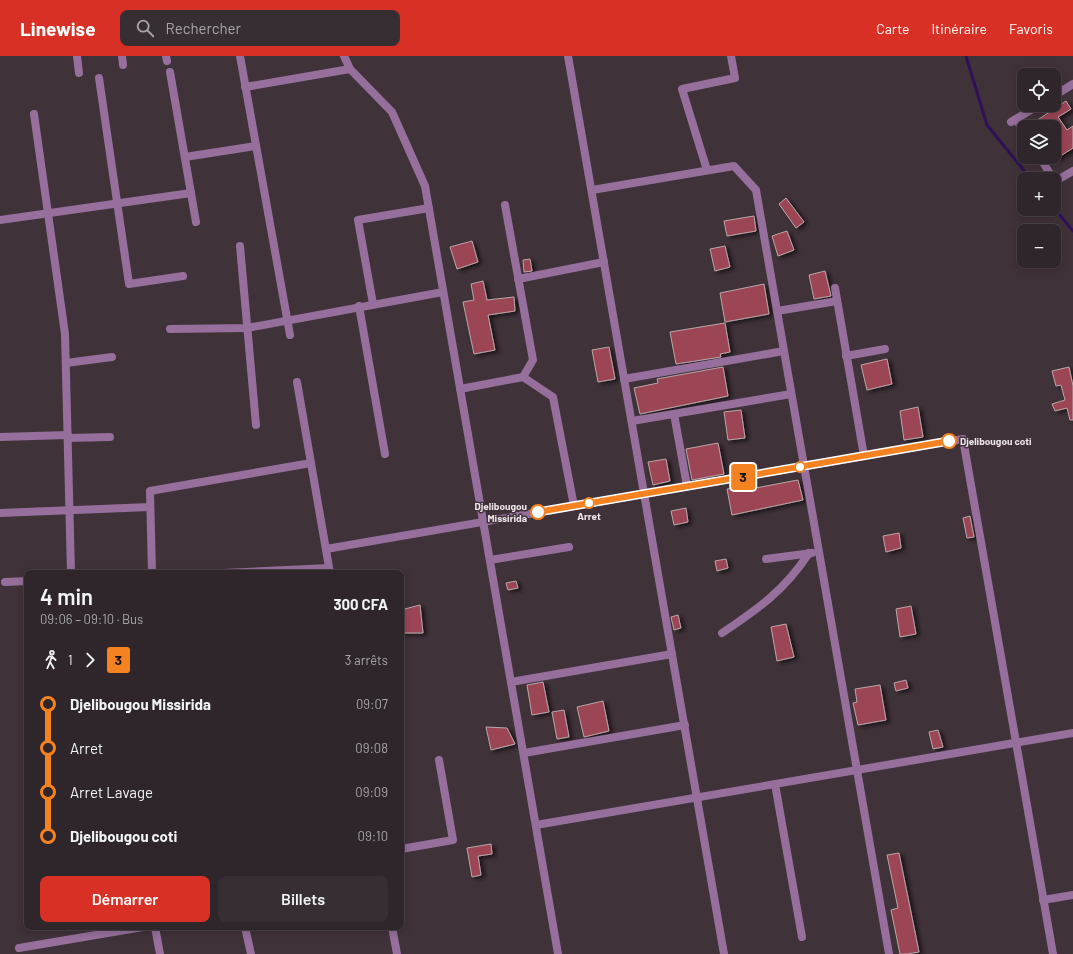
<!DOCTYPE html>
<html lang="fr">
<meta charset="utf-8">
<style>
:root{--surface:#2f262b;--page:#372e33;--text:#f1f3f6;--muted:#a7a5a9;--line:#4a4347;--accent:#d93025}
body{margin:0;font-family:Barlow,sans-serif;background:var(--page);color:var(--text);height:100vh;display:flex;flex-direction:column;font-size:15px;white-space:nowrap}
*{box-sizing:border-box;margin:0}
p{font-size:13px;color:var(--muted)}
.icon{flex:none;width:22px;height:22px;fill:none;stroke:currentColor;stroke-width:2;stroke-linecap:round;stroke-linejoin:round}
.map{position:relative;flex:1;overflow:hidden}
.details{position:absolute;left:24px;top:514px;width:380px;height:360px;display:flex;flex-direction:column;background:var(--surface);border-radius:8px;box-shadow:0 2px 10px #0003,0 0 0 1px var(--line)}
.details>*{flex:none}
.badge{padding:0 8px;border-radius:3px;font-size:14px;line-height:26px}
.controls{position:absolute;left:1017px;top:12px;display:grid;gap:8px}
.controls a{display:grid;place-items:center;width:44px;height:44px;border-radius:8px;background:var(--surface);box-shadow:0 2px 10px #0003,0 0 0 1px var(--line);font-size:20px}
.map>.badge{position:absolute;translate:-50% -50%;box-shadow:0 0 0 2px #fff}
.legs{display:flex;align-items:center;gap:6px;height:44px;padding:0 16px;font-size:13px}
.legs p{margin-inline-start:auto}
.head{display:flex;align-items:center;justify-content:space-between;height:68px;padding:0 16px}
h1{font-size:22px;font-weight:600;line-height:30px}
.action{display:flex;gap:8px;margin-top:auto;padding:8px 16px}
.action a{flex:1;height:46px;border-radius:8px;background:var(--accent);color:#fff;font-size:16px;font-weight:600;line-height:46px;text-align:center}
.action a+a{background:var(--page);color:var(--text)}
ul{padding:0 16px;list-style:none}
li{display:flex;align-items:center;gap:14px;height:44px;font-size:15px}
li i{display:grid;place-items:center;width:6px;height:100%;margin:0 5px;background:currentColor}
li i::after{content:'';width:10px;height:10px;margin:-5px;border:3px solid;border-radius:50%;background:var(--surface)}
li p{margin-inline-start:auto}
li:first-child i{background:linear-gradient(#0000 50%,currentColor 0)}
li:last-child i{background:linear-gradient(currentColor 50%,#0000 0)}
header{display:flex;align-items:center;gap:24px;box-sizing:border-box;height:56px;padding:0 20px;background:var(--accent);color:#fff}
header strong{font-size:19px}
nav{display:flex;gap:22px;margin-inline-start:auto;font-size:14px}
.search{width:280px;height:36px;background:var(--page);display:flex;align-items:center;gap:10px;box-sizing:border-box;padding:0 14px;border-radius:8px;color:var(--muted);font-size:15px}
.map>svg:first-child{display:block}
</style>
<header>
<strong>Linewise</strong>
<div class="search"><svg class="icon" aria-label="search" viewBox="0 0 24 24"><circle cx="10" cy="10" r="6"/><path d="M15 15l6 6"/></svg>Rechercher</div>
<nav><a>Carte</a><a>Itinéraire</a><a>Favoris</a></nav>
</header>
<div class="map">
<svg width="1073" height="898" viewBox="0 0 1073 898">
<defs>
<filter id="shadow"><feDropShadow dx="3.5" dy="2" stdDeviation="2" flood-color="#0009"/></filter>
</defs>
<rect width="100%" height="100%" fill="#3f3239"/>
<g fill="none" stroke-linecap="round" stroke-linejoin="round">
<g stroke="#301159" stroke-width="3">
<path d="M966,0L987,69L1031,123"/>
<path d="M1054,152L1073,175"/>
</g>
</g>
<g fill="#9c4455" stroke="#b9a7a9" filter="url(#shadow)">
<path d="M1066,45L1071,53L1058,61L1067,74L1073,70V92L1054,104V71H1027Z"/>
<path d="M786,142L804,166L796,172L779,148Z"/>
<path d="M754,160L756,175L727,180L724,165Z"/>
<path d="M787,175L794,194L778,200L772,180Z"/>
<path d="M472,185L478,206L457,213L450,191Z"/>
<path d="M725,190L730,211L715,215L710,193Z"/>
<path d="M530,203L532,215L524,216L523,204Z"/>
<path d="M825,215L831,240L814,243L809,219Z"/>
<path d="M483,225L487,244L514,241L515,255L488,259L495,294L474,298L463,246L474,244L471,228Z"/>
<path d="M764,228L769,258L725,266L720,237Z"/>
<path d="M725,267L730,296L720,298L721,301L676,308L670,276Z"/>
<path d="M609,291L615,323L598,326L592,294Z"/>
<path d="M887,303L892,328L867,334L861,309Z"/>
<path d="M723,311L728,340L640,358L634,332L658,327L657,323Z"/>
<path d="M1069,311L1073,330V364H1070L1067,352L1055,355L1052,348L1065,344L1061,329L1056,330L1052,315Z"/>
<path d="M918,351L923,381L904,384L900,355Z"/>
<path d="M741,354L745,382L728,384L724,356Z"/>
<path d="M718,387L724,418L692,424L686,393Z"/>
<path d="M666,403L670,425L653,429L648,406Z"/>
<path d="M798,424L803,444L732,459L727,433L744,430L745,434Z"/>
<path d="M686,452L688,466L674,469L671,455Z"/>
<path d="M970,460L974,481L967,482L963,462Z"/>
<path d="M899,477L901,492L886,496L883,480Z"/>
<path d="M726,503L728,512L717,515L715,505Z"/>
<path d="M516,525L518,532L508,534L506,527Z"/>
<path d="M420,549L423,577H402L401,554Z"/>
<path d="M911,550L916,578L900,581L896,553Z"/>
<path d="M678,559L681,572L674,574L671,561Z"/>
<path d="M786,568L794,601L777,605L771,571Z"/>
<path d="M906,624L908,632L896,635L894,627Z"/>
<path d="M543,626L549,656L532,659L527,629Z"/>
<path d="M880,629L886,664L858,669L853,647L857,646L855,633Z"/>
<path d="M603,645L609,675L584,681L577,651Z"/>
<path d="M564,654L569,681L557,683L552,656Z"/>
<path d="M486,671L507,672L515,688L491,694Z"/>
<path d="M938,674L943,691L933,693L929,676Z"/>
<path d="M491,788L492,798L478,800L481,819L472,821L467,792Z"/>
<path d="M899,797L919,896L907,898H900L891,854L898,852L887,799Z"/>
</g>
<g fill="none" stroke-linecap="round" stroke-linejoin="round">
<g stroke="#966f9c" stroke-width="8">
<path d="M77,0L79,17"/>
<path d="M122,0L123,9"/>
<path d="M166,0L167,5"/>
<path d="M240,0L290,279"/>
<path d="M344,0L350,13L392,56L425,130L558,898"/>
<path d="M568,0L724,898"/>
<path d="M170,16L196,166"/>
<path d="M99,22L129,228L183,220"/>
<path d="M245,31L350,13"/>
<path d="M1054,40L1073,28"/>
<path d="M34,58L65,278L71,517"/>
<path d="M1016,63L1024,76"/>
<path d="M1011,66L1039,49"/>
<path d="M185,101L256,90"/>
<path d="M1040,101L1053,123"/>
<path d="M707,114L682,33L735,22L731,0"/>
<path d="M1054,126L1073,115"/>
<path d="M592,134L734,110L756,134L889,898"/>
<path d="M505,149L533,304L523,321"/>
<path d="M0,164L191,137"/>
<path d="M240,190L256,369"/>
<path d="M518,223L604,206"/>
<path d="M835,232L864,400"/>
<path d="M373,248L358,164L429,152"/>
<path d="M359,250L385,398"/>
<path d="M777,255L837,245"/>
<path d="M170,273L247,272L443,236"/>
<path d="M846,300L885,293"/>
<path d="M66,307L112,301"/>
<path d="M624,323L784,295"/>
<path d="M297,326L330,517"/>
<path d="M460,333L523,321L553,341L574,450"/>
<path d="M674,358L687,430"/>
<path d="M632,365L791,338"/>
<path d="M0,381L68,379"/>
<path d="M68,382L110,381"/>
<path d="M0,457L150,451"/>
<path d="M326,493L963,383L1053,898"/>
<path d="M766,503L812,497"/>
<path d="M490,504L569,491"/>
<path d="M152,517L150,435L311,407"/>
<path d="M223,517L329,512"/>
<path d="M5,526L27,525"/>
<path d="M722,577C758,553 785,534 809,497"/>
<path d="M511,626L672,598"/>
<path d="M524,697L685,669"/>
<path d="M775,728L802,881"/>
<path d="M536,769L1073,677"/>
<path d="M401,793L453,784L439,704"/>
<path d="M1043,844L1073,839"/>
<path d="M155,871L160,898"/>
<path d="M245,871L251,898"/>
<path d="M392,871L397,898"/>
<path d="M19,892L143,871"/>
</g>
</g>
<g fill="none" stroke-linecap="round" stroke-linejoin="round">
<g stroke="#fff" stroke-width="9">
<path id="line-1" d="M538,456L949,385"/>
</g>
<use href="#line-1" stroke="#f58220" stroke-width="6"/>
</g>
<g fill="#fff" stroke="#f58220" stroke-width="2">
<circle cx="949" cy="385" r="7"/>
<circle cx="800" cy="411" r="5"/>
<circle cx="589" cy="447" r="5"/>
<circle cx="538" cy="456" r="7"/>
</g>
<g text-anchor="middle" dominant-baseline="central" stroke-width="3" stroke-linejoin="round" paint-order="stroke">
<g font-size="10" font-weight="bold" fill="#eee6ea" stroke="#3f3239" text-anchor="start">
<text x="960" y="385">Djelibougou coti</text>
<text x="527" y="450" text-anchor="end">Djelibougou<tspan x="527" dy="12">Missirida</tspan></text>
<text x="589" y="460" text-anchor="middle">Arret</text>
</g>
</g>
</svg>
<div class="controls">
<a><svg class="icon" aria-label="locate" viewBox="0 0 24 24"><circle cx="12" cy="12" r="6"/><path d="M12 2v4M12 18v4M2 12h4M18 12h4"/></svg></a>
<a><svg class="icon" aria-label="layers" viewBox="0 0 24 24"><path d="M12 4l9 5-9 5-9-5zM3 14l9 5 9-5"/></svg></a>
<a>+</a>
<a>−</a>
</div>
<b class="badge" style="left:743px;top:421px;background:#f58220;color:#111">3</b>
<section class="details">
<div class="head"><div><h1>4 min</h1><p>09:06 – 09:10 · Bus</p></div><b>300 CFA</b></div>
<div class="legs"><svg class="icon" aria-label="walk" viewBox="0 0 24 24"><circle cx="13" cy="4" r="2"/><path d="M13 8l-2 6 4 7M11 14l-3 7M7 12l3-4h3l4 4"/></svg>1<svg class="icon" aria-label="forward" viewBox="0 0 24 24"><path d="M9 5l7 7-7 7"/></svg><b class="badge" style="background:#f58220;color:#111">3</b><p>3 arrêts</p></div>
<ul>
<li><i style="color:#f58220"></i><b>Djelibougou Missirida</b><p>09:07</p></li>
<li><i style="color:#f58220"></i><span>Arret</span><p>09:08</p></li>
<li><i style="color:#f58220"></i><span>Arret Lavage</span><p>09:09</p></li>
<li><i style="color:#f58220"></i><b>Djelibougou coti</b><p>09:10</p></li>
</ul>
<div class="action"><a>Démarrer</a><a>Billets</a></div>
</section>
</div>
